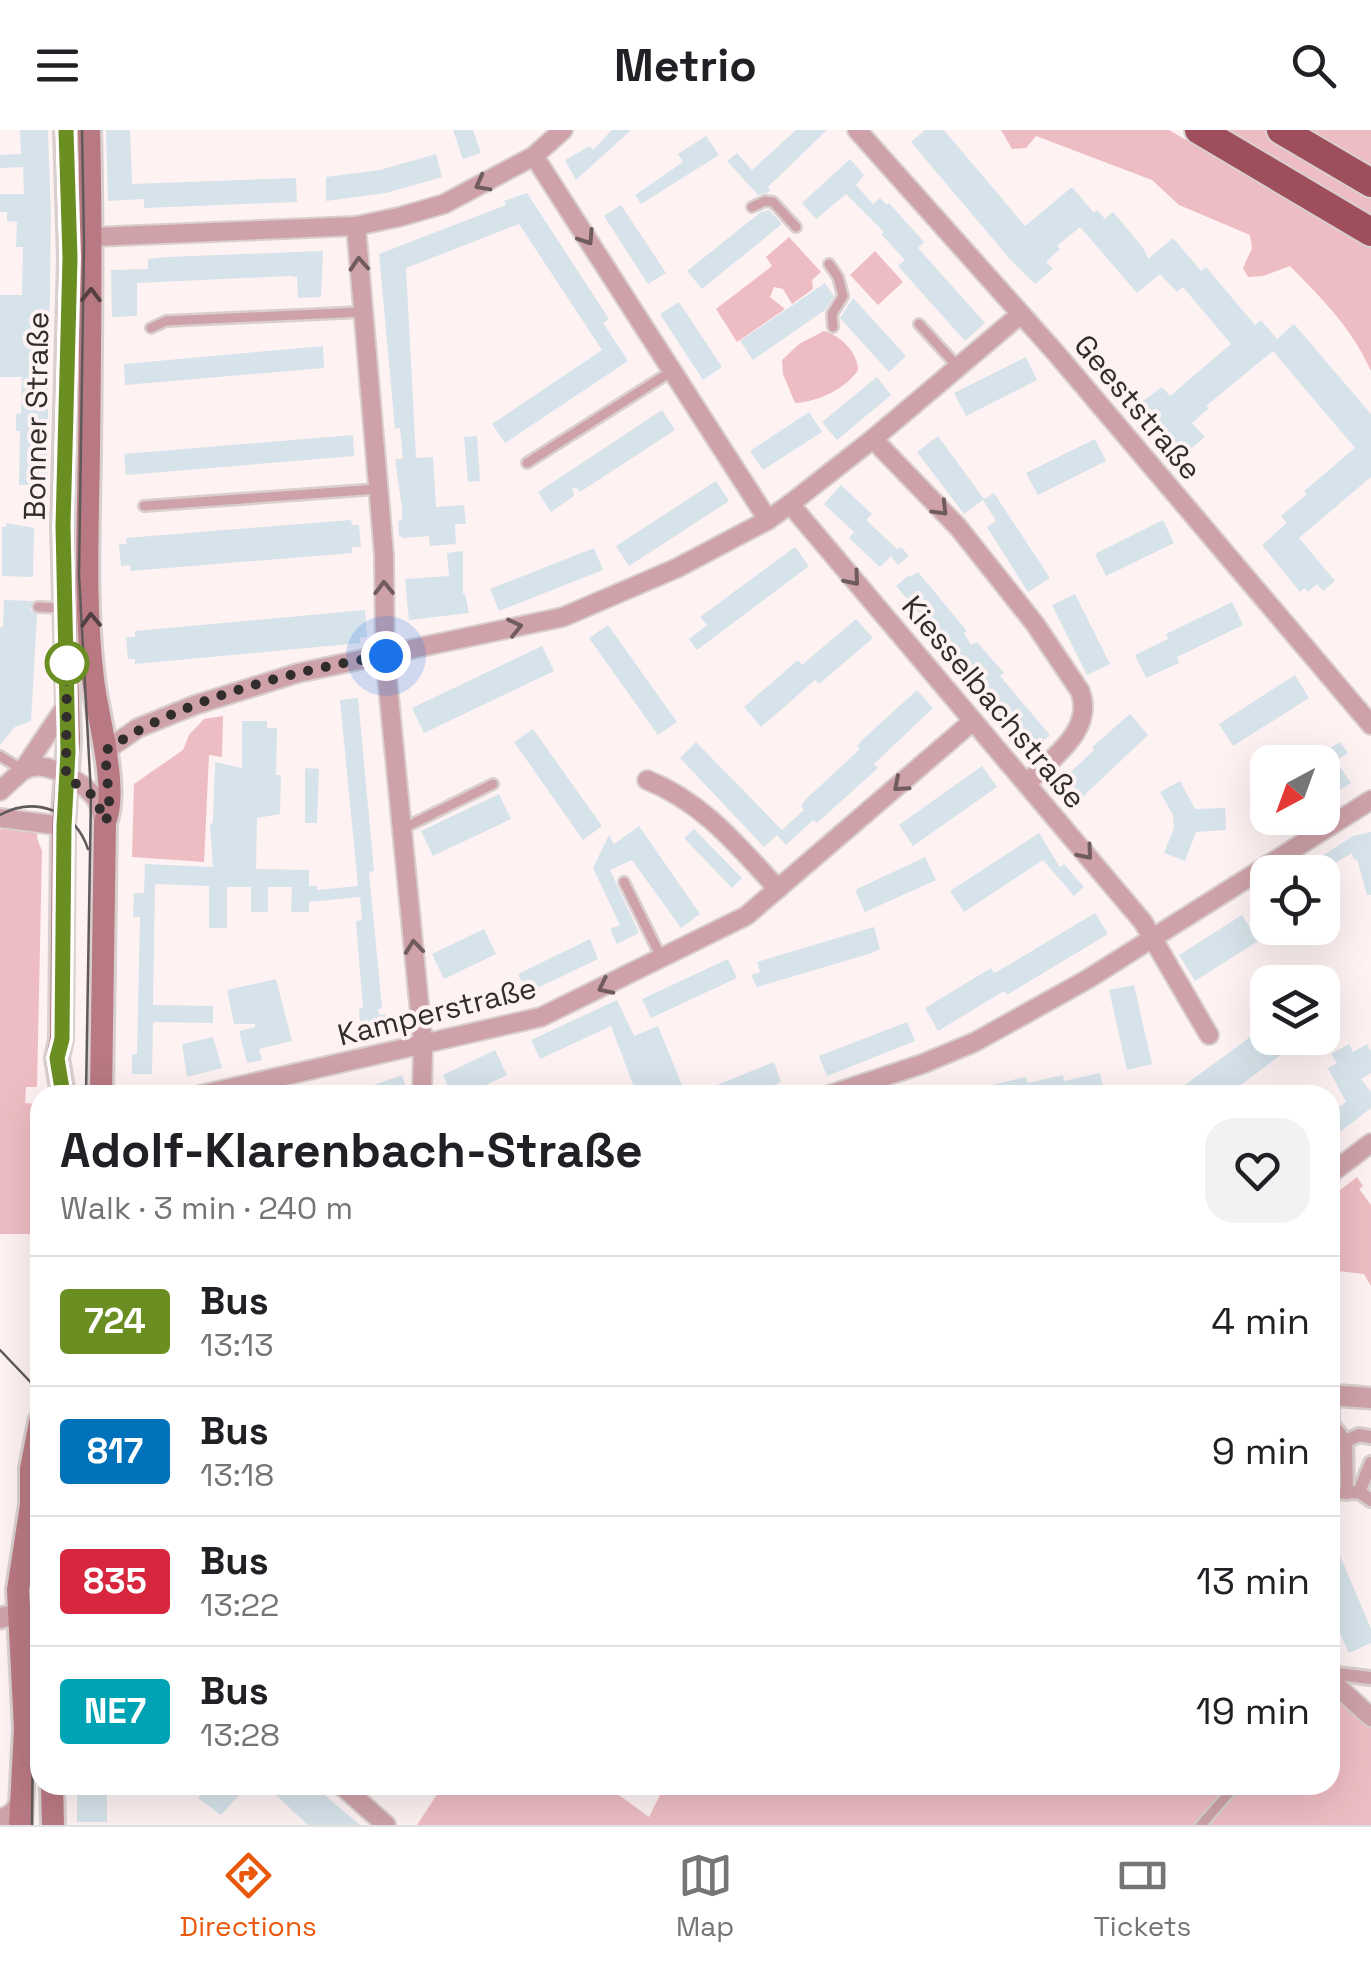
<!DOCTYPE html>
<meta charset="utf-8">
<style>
:root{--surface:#fff;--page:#f2f2f2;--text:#202124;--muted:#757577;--line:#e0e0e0;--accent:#ea580c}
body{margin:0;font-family:"Space Grotesk",sans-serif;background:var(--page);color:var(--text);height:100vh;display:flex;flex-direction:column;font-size:38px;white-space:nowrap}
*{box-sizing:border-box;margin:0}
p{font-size:32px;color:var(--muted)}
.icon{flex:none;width:55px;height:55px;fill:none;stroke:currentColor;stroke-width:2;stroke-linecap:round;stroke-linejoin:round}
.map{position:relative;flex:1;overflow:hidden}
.drawer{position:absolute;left:30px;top:955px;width:1310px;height:710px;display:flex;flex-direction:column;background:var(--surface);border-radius:30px;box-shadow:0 10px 40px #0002}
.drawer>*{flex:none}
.badge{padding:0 20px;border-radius:8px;font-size:35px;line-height:65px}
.needle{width:65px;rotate:221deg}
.buttons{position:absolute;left:1250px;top:615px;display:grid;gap:20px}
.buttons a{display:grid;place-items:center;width:90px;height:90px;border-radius:20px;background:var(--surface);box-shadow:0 10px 40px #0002;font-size:50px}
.you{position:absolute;width:50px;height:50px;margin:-25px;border:8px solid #fff;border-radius:50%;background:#1a73e8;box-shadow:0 0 0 15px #1a73e833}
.map>.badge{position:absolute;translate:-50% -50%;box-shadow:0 0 0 5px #fff}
.round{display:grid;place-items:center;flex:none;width:105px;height:105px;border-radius:30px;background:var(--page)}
.summary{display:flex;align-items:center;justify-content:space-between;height:170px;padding:0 30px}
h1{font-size:48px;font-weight:700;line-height:75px}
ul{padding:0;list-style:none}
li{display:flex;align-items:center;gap:30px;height:130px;padding:0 30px;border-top:2px solid var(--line)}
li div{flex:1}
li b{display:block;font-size:38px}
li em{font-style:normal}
li .badge{min-width:110px;font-weight:700;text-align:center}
header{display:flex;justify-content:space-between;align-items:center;height:130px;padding:0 30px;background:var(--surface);font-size:45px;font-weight:700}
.tabs{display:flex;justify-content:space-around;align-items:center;height:140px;border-top:2px solid var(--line);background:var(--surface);font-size:28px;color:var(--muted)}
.tabs a{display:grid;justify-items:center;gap:5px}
.tabs .on{color:var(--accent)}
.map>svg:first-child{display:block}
</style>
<header><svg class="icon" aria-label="menu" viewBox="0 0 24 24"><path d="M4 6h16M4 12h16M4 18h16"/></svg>Metrio<svg class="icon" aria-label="search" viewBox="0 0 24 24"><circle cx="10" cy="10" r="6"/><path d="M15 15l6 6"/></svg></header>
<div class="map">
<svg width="1371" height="1695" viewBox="0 0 1371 1695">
<rect width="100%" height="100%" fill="#fef2f3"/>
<g fill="#eebdc3">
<path d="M1001,0H1169L1371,118V241C1352,198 1322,169 1290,136L1263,146L1248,147L1243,138L1252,118L1250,105L1179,75L1152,50L1036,6L1026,18L1012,19Z"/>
<path d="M1213,0H1268L1371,64V94Z"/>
<path d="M1312,0H1371V35Z"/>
<path d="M789,107L821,142L812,150L813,159L792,174L783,159L774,157L770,167L785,179L737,212L716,179L772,136L766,127Z"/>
<path d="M875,121L903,152L878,175L850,145Z"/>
<path d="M824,201C840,205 858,223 858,240C846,259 817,272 795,273L783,244L782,230L799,214Z"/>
<path d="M223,586L222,627L209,625L204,732L132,727L134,654L183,620L189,605L204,589Z"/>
<path d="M9,696L38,697L37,708L42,721L37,957H26L25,973L37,974L35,1104H0V700Z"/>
<path d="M1357,1047L1363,1056L1359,1059L1371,1075V1156L1364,1144L1330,1140V1068Z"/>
<path d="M1330,1557L1371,1595V1695H417L443,1655H605L649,1687L665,1655H1330Z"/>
</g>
<g fill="#d6e3ea">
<path d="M20,0H48V6L51,83L47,355H19L20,301H16V284L21,283L22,247H0V165H22L23,117H16L17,92L7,91V82H0V64H24L23,37L0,38V25L21,24Z"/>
<path d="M106,0H130L132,54L296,48L297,72L144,78V69L108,71Z"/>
<path d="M453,0H473L481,23L463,29Z"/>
<path d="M612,0H631L576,50L565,30L590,16L593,20Z"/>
<path d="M796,0H827L768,57L770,60L767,63L758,65L727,31L737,23L752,40Z"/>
<path d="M925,0H944L1025,96L1072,57L1094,83L1097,80L1105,89L1113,82L1144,119L1148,129L1173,108L1201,141L1206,137L1255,195L1261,190L1277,209L1294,194L1371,284V347L1299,408L1335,451L1323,461L1317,454L1308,462L1305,458L1300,462L1262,415L1287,393L1281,386L1307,364L1304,361L1355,318L1273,221L1206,276L1209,278L1192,293L1205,307L1185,324L1148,287L1138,293L1129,281L1162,257L1170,266L1231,214L1183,157L1177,162L1160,144L1137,163L1080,97L1057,116L1060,119L1046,132L1053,139L1035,154L1009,128L911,12Z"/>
<path d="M706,6L719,25L641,74L635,65L683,32L678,24Z"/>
<path d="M436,24L442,47L386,63L326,71V47L380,40Z"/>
<path d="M850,29L864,45L856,55L873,74L868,79L880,68L887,75L889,73L924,112L918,118L985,193L965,211L898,136L905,130L881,104L884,102L846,64L816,89L802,73Z"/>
<path d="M527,63L609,189L603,193L628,231L505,313L492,294L602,220L519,94L406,138L416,328L433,327L436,377L464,375L466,394H455L456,414L430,416L429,406L404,408L399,406L398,391L402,390V378L395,329H403L400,298L395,299L379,124L506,75L504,71Z"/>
<path d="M621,75L666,143L648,154L604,86Z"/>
<path d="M769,80L782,94L702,159L687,141L761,82Z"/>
<path d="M323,121L321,167L298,168L297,147L290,146L137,153V186L112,187L111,140L148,139V129L167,127Z"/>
<path d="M825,153L834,166L825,180L753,230L740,211Z"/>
<path d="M853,168L906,226L889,242L840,188Z"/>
<path d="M679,172L722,237L703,250L660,184Z"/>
<path d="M323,216L324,238L125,255L124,234Z"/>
<path d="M1026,227L1037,250L966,286L954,263Z"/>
<path d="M877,247L891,265L837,310L822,292Z"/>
<path d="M662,280L675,300L580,362L576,357L572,359L574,366L551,382L538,362Z"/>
<path d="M809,282L822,302L763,340L750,321Z"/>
<path d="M353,305L354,326L126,345L124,324Z"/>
<path d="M477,306L480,351L468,352L464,307Z"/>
<path d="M938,306L984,369L994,363L1050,448L1028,462L987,397L996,391L983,370L964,384L917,322Z"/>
<path d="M1095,309L1106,331L1038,365L1026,343Z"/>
<path d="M716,351L729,371L629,436L616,416Z"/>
<path d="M841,355L872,384L866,390L897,419L901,417L909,426L898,435L891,426L880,437L849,408L854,402L824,374Z"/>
<path d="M351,390L352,395H359L361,417H352V423L130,441V435L121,436L119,414H127L126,408Z"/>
<path d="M1163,390L1174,413L1106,446L1095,424Z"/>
<path d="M6,393L34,398L33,447L2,446V397H6Z"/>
<path d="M795,417L809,436L697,520L689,509L707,495L700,487Z"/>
<path d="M594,418L603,440L499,481L490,459Z"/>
<path d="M463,421V464H465L469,483L409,490L405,449L449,446L447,423Z"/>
<path d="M918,442L967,501L964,503L971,515L977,512L1004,543L1000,546L1050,605L1031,622L980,562L984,559L896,456L909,445L910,447Z"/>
<path d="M1075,464L1110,534L1087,545L1052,475Z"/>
<path d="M4,470L33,471L30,480L37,485L31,591L15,597L0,615V497H3Z"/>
<path d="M1232,472L1243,495L1177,527L1179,533L1146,548L1135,525L1168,509L1166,504Z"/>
<path d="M365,480L367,507H360V513L147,533L135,534V529H128L126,507H135V501Z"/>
<path d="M856,489L873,508L819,554L815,550L761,597L744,577L798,530L802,535Z"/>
<path d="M608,495L677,592L658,605L589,508Z"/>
<path d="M542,516L554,541L424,603L412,578Z"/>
<path d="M1295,545L1309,568L1233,616L1219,594Z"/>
<path d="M917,560L933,578L874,634L878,638L817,693L813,690L786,715L777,705L764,717L680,628L696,612L782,700L804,680L801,676L806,669L860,619L857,616L862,610Z"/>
<path d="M358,568L374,741L369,742L382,878L378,880L379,885L385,884L386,901L361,906L359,879L363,878L356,791L362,790L360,767L309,772V782H291L292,757H268V782H251V757H227V798H209V756L155,754L153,875L213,876V893L153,892L152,944H132V924H137L140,787H133L134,763H144L145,734L213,737L210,694L213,693L215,632L242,638V591H267V598H277L276,645H281L280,684L257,688L256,739L309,740V756H317V760L358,756L340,570Z"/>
<path d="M1130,584L1148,605L1075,674L1058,654L1094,620L1092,617Z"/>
<path d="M533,599L602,696L583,710L514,612Z"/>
<path d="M1340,612L1348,623L1336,631L1351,653L1322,671V623Z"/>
<path d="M982,636L997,657L913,716L899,695Z"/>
<path d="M305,638L319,639L317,693H305Z"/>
<path d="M1180,651L1195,679L1225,678L1226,700L1196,702L1185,731L1164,723L1174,698L1173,685L1160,662Z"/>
<path d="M499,664L511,689L433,726L421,701Z"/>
<path d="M639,696L700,784L681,798L632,730L610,740L639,803L617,814L610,799L620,795L593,738L609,705L614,714Z"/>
<path d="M694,699L742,748L732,758L684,708Z"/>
<path d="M1371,702V765H1367L1357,729L1354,730L1352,723L1322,741L1316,730L1353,706Z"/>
<path d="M1039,703L1060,737L1064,734L1084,757L1074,766L1043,730L964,782L950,761Z"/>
<path d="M925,727L936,750L865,782L855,760Z"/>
<path d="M1095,783L1108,804L1007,865L1004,861L938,901L925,878L991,838L994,843L1012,833Z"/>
<path d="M1242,785L1258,811L1195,851L1179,825Z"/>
<path d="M874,797L880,819L872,823L757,857L751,845L760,842L757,832Z"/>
<path d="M484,799L496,824L444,849L432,824Z"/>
<path d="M590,809L598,829L527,863L518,844Z"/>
<path d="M728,829L737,848L651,888L642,869Z"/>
<path d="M276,849L292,911L259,919L262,930L247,933L239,901L255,897V894H234L227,860Z"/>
<path d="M1134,855L1152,934L1127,940L1109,860Z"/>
<path d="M497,859L500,871L447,883L444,871Z"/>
<path d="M617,870L634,906L658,896L686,965H637L611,896L540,929L531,910Z"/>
<path d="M907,892L915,911L827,946L819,926Z"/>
<path d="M1268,894V908H1303L1228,965H1171Z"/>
<path d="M213,907L222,938L187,947L182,914Z"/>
<path d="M1349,914L1353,922L1367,914L1371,921V943L1361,949L1371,962V978L1336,1005L1330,997V984L1346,972L1328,938L1337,933L1331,924Z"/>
<path d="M495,920L507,945L465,965H452L443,945Z"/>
<path d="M774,932L781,952L763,960L749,965H692Z"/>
<path d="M1100,943L1105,965H971L970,960L1026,947L1027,953L1063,945L1064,951Z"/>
<path d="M402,945L409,965H351V963Z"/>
<path d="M1330,1402L1371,1499V1513L1349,1523L1330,1482Z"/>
<rect x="77" y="1655" width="30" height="37"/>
<path d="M208,1655H214L224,1663L229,1657L239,1665L221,1685L198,1668Z"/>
<path d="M265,1655H313L360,1695H308Z"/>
</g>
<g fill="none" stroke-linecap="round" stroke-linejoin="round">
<g stroke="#d9cfcf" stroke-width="14">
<g id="service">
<path d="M752,77L765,71L773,72L796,97"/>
<path d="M829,134L838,147L843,166L832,184L833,197"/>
<path d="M919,194L958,237"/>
<path d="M151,198L166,191L362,182"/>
<path d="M527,333L672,241"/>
<path d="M144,376L378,359"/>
<path d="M38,477L62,478"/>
<path d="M0,626L23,640"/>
<path d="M402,699L493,654"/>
<path d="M624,752L661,827"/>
<path d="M1201,1695L1236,1655"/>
</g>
</g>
<g stroke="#d9cfcf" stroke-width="18">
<g id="pedestrian">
<path d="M1332,1265V1294L1346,1311L1347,1363"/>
<path d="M1346,1311L1359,1305L1371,1307"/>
<path d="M1359,1362L1371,1333"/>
<path d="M1330,1363L1359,1362L1371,1370"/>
<path d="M1330,1543L1371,1548"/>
</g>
</g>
<g stroke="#d9cfcf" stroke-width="22">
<g id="minor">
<path d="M857,0L1055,222L1371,595"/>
<path d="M534,26L768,390"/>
<path d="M356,96L384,425L385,526L423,914L422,965"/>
<path d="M83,113L92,107L356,96L399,87L444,74L534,26L563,0"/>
<path d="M873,309L958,397L1035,494L1080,561C1095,600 1052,628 1028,652"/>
<path d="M790,374L1143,792L1209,905"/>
<path d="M105,621L138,598L195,575L298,543L563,487L677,438L768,390L790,374L873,309L1021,184"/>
<path d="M24,640C44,628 83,651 96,669C101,676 100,684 105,692"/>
<path d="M647,650C703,672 738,716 778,759"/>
<path d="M0,661L23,640L68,573"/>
<path d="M0,688L63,696"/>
<path d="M200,965L541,887L746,786L973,591"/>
<path d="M829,965L922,934L975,912L1088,849L1371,670"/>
<path d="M1330,1044L1371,1013"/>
<path d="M1330,1550L1371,1587"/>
<path d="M341,1655L386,1695"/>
<path d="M0,1689L12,1683L20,1672"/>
</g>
</g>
<g stroke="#d9cfcf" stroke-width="25">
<g id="tertiary">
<path d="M1330,1265L1371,1268"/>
<path d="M0,1488L40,1480"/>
</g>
</g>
<g stroke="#d9cfcf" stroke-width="28">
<g id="secondary">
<path d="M89,0C92,107 90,214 89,320C88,396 84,474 93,549C97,585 119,660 105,692L101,965"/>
<path d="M63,965L57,928L61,909L63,696L69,611L63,395L70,128L66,0"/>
<path d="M52,1655L53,1695"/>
<path d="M20,1695L25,1599L18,1460L31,1375V1339L40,1292"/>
</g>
</g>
<g stroke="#d9cfcf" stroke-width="32">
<g id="trunk">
<path d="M1199,0L1371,102"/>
<path d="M1281,0L1371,53"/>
</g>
</g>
<use href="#service" stroke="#cea2a8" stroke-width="9"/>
<use href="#pedestrian" stroke="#cea2a8" stroke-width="12"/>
<use href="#minor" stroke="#cea2a8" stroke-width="18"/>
<use href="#tertiary" stroke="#cea2a8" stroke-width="20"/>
<use href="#secondary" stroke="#b87982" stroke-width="22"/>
<use href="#trunk" stroke="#9f4e5c" stroke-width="28"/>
<g stroke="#5f5959" stroke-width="2.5">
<path d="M82,0L84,112L79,445L91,664L86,965"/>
<path d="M0,685C35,666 75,680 88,719"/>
<path d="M0,1220L40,1262"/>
<path d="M32,1695L34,1510L40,1420"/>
</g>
</g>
<defs><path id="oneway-chevron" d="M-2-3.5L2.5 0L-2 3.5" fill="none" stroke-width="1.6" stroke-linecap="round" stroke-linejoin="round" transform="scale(2.5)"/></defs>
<g stroke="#705c5e">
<use href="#oneway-chevron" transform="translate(482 54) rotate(152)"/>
<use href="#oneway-chevron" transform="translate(587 108) rotate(57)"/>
<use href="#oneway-chevron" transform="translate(359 134) rotate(-94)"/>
<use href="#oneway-chevron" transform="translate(941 379) rotate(46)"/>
<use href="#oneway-chevron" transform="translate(853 449) rotate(50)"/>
<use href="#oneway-chevron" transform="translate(384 458) rotate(-91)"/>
<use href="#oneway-chevron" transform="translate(515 497) rotate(-13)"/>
<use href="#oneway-chevron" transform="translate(900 655) rotate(139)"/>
<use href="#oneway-chevron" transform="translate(1086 723) rotate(50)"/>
<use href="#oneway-chevron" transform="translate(414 817) rotate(-96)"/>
<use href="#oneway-chevron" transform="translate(605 857) rotate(154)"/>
</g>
<g stroke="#544042">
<use href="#oneway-chevron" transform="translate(91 165) rotate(-89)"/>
<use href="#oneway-chevron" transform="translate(91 490) rotate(-92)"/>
</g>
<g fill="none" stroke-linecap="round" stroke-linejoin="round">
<g stroke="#fff" stroke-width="22">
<path id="line" d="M63,965L57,928L62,909L64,696L68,622L63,396L70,128L66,0"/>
</g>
<use href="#line" stroke="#6b8e23" stroke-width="15"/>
<path stroke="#322d2d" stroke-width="10" stroke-dasharray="0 18" d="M67,533L66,647L95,667L105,692L110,682L105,621C178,570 298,539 386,526"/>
</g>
<circle fill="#fff" stroke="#6b8e23" stroke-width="5" cx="67" cy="533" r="20"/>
<g text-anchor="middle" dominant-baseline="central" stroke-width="8" stroke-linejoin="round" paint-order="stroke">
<g font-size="30" fill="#322d2d" stroke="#fef2f3">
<text transform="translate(1138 277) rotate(50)">Geeststraße</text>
<text transform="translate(36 286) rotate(-89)">Bonner Straße</text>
<text transform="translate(994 572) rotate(50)">Kiesselbachstraße</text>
<text transform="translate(437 881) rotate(-14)">Kamperstraße</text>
</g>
</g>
</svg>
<div class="buttons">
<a><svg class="needle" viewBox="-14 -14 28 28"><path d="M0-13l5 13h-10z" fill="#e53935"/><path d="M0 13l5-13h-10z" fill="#757577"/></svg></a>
<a><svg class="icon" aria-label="locate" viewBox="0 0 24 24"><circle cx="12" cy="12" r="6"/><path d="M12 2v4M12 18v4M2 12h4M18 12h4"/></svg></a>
<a><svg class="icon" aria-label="layers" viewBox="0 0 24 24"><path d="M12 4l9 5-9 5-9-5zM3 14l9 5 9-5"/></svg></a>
</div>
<div class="you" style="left:386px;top:526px"></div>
<section class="drawer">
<div class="summary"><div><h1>Adolf-Klarenbach-Straße</h1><p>Walk · 3 min · 240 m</p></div><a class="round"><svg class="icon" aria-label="heart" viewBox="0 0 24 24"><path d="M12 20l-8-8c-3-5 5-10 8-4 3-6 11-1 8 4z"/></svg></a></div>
<ul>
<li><span class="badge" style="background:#6b8e23;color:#fff">724</span><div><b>Bus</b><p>13:13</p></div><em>4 min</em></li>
<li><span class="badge" style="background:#0072bc;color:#fff">817</span><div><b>Bus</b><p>13:18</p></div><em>9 min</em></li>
<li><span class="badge" style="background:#d7263d;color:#fff">835</span><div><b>Bus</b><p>13:22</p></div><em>13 min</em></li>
<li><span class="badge" style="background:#00a3b4;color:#fff">NE7</span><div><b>Bus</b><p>13:28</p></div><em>19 min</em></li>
</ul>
</section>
</div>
<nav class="tabs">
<a class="on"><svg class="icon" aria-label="directions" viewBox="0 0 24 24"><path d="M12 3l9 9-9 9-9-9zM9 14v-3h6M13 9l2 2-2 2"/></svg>Directions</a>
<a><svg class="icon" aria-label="map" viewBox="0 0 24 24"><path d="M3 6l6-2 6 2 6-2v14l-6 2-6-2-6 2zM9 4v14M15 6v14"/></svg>Map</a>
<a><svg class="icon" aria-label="tickets" viewBox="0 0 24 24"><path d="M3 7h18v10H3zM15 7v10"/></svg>Tickets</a>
</nav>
